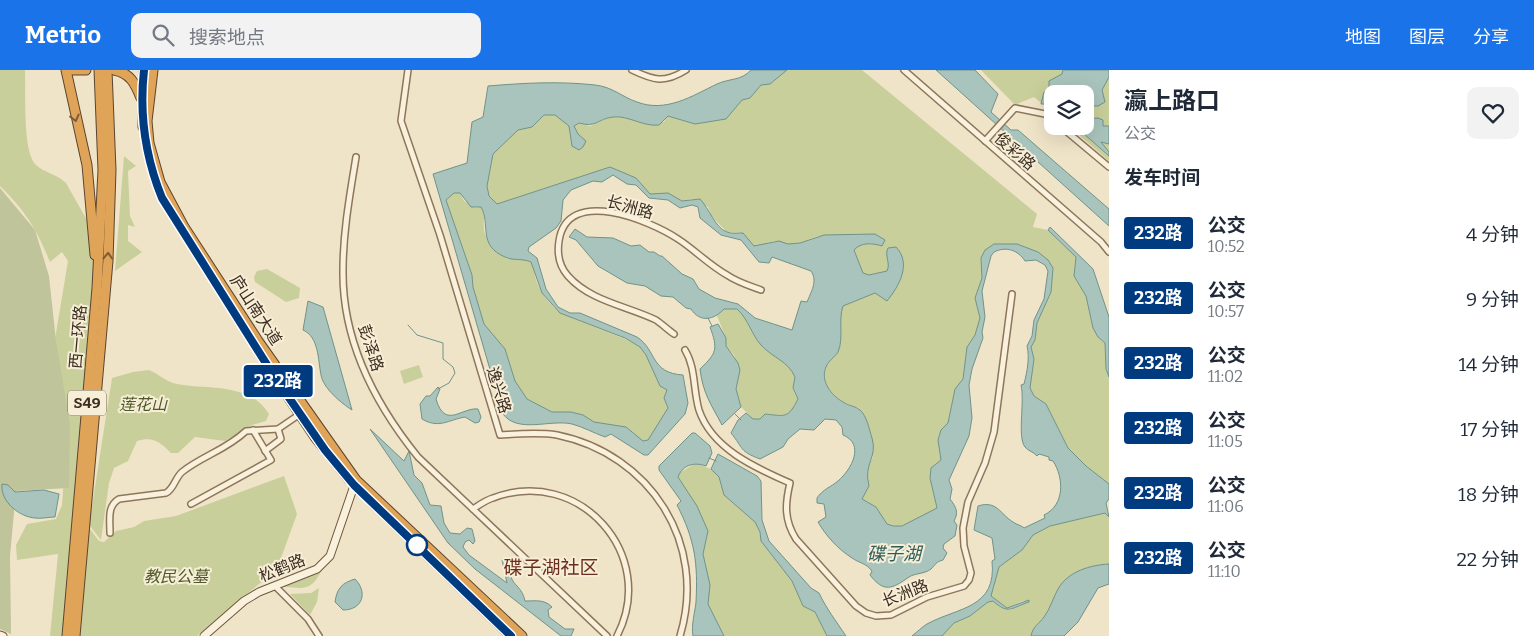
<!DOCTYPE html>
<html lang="zh">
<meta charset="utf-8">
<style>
:root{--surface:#fff;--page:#f2f2f3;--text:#1f2937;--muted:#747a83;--accent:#1a73e8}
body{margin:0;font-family:Bitter,"Noto Sans SC",serif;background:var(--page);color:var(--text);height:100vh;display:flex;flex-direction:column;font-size:19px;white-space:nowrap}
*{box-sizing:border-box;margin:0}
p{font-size:16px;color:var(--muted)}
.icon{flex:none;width:28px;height:28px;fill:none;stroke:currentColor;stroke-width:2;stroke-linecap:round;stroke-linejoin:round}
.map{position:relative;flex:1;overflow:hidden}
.details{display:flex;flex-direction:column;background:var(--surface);width:425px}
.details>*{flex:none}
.badge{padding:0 10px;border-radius:4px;font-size:18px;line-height:32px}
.controls{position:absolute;left:1044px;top:15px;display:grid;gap:10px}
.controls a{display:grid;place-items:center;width:50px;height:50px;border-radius:10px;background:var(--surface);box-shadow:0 5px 20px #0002;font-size:25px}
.map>.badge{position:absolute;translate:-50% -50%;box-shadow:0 0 0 2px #fff}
h2{padding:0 15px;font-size:19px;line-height:45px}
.round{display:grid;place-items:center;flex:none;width:52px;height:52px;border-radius:10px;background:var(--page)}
.headline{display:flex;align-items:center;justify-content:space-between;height:85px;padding:0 15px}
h1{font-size:24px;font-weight:700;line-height:38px}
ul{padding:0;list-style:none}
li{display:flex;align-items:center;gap:15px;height:65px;padding:0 15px}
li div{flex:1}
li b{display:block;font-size:19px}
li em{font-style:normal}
li .badge{min-width:55px;font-weight:700;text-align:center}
header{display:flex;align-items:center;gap:30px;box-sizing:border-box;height:70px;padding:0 25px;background:var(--accent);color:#fff}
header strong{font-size:24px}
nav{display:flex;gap:28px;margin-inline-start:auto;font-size:18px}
.search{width:350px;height:45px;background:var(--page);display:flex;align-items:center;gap:12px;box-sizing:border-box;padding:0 18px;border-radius:10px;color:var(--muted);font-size:19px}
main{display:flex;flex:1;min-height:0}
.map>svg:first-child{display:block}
</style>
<header>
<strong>Metrio</strong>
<div class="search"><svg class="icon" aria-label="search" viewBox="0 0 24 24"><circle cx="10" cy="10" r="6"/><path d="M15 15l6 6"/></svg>搜索地点</div>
<nav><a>地图</a><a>图层</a><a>分享</a></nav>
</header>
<main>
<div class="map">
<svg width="1109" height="566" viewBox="0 0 1109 566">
<rect width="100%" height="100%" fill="#f0e4c8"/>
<g fill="#c9cf9b">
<path d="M0,0H25C26,20 22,82 36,95C45,103 57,104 66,113L92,159L95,220L64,566H50L58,484L17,490L16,475L27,454L56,449L62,435L68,353L55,269L68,191L62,182L50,192C36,158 26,142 0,116Z"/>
<path d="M787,0H862L1037,144L1033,157L1048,160L1076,187L1074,206L1086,226L1093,258L1098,267L1105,273L1106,299L1109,307V414L1086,396L1068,378L1046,334L1034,326L1030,318L1034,289L1030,277L1035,269L1037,253L1051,222L1053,198L1038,182L1017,174H994L985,180L981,188L982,208L975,228L980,248L975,265L967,276L963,309L955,319L948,353L941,360L938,370L941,390L930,408L937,439L902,456H893L887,454L876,437L862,429L869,416C866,404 866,398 873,387L859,338C841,334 819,318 826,298C828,291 837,286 838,278C841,264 838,249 843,236L875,223L882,227L890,196L887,201L869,205L863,203L854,180C861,172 872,173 882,175C863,170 845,164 825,165C812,166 800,176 787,174C783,174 781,171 776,171C768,172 762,177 754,176L743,163L727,162L711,146L708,137L693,129L682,131L668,123L650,124L636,108L610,97L497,134L489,126L487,116L493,84L518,60L532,56L544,45H555L570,56L572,76L577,64L574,56L579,53L590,56L613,46L664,52L667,46L695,54L726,48L742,30L750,28L761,15L770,14Z"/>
<path d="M981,0H1109V91L1069,56H1085V24H1052V42L1034,27L1015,35Z"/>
<path d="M124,86L136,96L128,101L130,146L135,157L128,155V171L142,182L115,201Z"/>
<path d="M454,123H460L464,131L476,138L481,136C486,144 483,151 484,160C486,173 499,181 507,189C540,189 529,191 538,215C542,225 552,236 560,243L625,269L640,277L646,285L660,316L667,320L664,328L668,338L648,370L643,371L626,357L594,352L583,345L571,342H552L527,329L515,311L505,279L484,254L473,217L472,205L446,130Z"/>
<path d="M267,199L300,218L299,228L286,232L255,212L254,207L257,201Z"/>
<path d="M729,237C745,241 746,251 753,264C763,281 785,287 794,304C797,309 793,313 793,319C794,322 796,326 798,329C788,349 786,346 765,344L760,349H753L741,337L736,319L740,300L734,285L726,276V268L717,246L724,239Z"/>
<path d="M419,295L423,307L404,314L400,301Z"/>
<path d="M149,300C159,304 166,312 177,314C209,320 249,312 269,344L266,351L252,355L225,371L195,367L178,383H171C160,372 153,366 137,371L128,391L114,398L109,413L101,470L89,455L112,308L133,302Z"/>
<path d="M696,393L711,399L719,407L724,425L755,452L760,462L761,471L792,511L803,536L815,542L827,566H724L708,534L710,515L703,484L708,461L697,436L678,407L679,403Z"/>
<path d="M284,406L297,444L277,499L197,566H77L87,455L99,471L104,472L116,461L134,457L144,451L176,446Z"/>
<path d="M1105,443L1109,447V494C1091,495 1068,501 1058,519C1053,528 1050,539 1044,547C1038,555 1033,556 1031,566H940L954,553L970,546L988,532L993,531L1010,540L1029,532L1023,531L1007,538L991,526L999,497L1022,480L1033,465L1050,456Z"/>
<path d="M323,497C312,522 305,519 280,516Z"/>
<path d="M319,518L317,532L310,545L290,524L311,523Z"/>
</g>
<path fill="#bfc49a" d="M0,118L35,160L49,206L56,271L70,355L69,418L16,421L10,486L11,564L0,559Z"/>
<g fill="#a9c4bc" stroke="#6f938a" fill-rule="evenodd">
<path d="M751,0H787L770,14L761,15L750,28L742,30L726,49L695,54L668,46L659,55C643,57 628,45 613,47C597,49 597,58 579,53L574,56L578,64L586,71L583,77L579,80L572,76L569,56L555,45H544L532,57L518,60L493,84L487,116L489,126L497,134L610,97L636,108L650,124L668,123L682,131L700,129C709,138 715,158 727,162C731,164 739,163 743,163L754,176L779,171L788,174L800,173L824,165L875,164L885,170L882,176C872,173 861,172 854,180L863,203L869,205L887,201C891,193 884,186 888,178L896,177C912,194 899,216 887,231L875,223L843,236C838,250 844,269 838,282C835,287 828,291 826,297C820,311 831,325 843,332C848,336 856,336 860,340C867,346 869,359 872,368C878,388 863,393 869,416L862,429L876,437L887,454L893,456H902L937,438L930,408L931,398L941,390L938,370L941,360L948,353L955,319L963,309L967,277L975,265L980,248L975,228L982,208L981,188L985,180L994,174H1017L1038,182L1048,190L1053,198L1051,222L1037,253L1035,270L1031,277L1034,289L1030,318L1034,326L1046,334L1068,378L1086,396L1109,414V429L1106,433L1109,447L1105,443L1050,456L1033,465L1022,480L999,497L991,526L1007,538L1029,530V532C1011,538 1009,545 993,531L988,532L970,546L954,553L942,566H912C917,562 922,557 927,554C958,537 997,539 992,491L995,489L992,468L974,460L978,436C997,430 1000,444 1013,452C1017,455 1021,455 1024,458L1045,448L1044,445C1065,435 1064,408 1053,391L1049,390V387L1039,384L1037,386C1034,382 1028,381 1025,377C1017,367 1025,331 1021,315L1024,314C1027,302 1030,288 1027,276L1032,266L1034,250L1044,229L1048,201L1045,195L1036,190L1025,191C1018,180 1006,176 994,182L991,186L982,221L985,247L982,262L983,268L972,299L969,315L972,348L969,366L949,410L952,419L950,429C956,437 959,442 954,451L957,455L955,466L944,474L943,478L947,483L943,490C936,492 936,494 931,499C925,504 915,503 909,507C892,519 884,523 870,505L872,501C866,493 859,493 852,488C838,479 826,466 818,452L826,447L824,434L817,433V428C823,419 831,417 838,411C852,399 865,374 843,365L842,357L836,350L825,349L814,360L800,359L788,369L783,377L760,389C739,381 744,379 731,363L738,350L746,343L753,349H760L765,344C785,346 788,349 798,329L793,318L795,307C788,291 773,288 761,275C751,264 749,250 737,239H724C714,250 700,253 691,239L686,238L673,227L661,226L645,216L627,213L598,196L576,170L569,167L575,159L587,167L613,168L631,176L640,175L649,182H654L660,186H662L682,204L693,209L699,219L715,228L738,234L755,248L792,260L801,231L807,232C811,222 818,211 811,201L772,187L769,193L759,192L741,170L721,165L700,148L698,137L692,135L680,138L668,130L649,128L636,115L627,114L613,105L602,112L593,111L571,120L563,130L561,151L556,158L529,177L528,181L537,188L546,219L558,237L570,243H580L637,267C657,280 650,303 683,305L688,333L685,344L648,385H644L611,364L605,367C594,363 583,357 572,354C550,349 518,364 503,344L433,104L467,93L472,52L483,47L488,16C523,13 560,11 595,15C613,17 622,27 637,32C666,43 692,26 717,14C730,8 741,11 751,0ZM454,123H460L471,137H481C491,154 477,175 505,187C513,191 522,188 531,192L542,223L560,243L625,268L640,277L646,285L660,316L667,320L664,328L668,338L648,370L643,371L626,357L594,352L583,345L571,342H552L527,329L515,311L505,279L484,254L473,217L472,205L446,130Z"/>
<path d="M936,0H975L998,24L991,42L1011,60H1018L1109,139V156Z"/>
<path d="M1063,0H1109V7L1102,20L1105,32L1098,36H1085V24H1052V34H1041L1044,22L1049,20V11L1062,4Z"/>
<path d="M1098,48L1103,50V56H1109V74L1101,72L1109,82V86L1075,56H1085V49Z"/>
<path d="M1050,157L1093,199L1109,247V307L1106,299L1105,273L1098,267L1093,258L1086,226L1074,206L1076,187L1048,160Z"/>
<path d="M308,231L323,237L352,340C341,333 323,318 321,305C318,290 319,267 303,260Z"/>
<path d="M718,254L726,268V276L738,293L740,300L736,319L741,337L722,355C711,334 703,324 700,299C717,283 718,279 710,257Z"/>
<path d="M438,317L440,319L436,329C445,360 462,337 478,339L481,347L479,352L475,353L465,347C448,350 439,359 422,349L420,334L426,326H430Z"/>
<path d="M370,359L404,391L409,381L414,405L422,413L430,435L441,436L444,453L450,463L460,464L467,458L472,459L475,471L473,474L469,470L465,472L463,477L469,485L507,513L502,490L513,496L514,503L511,507C514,516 522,517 525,531C536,531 544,529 552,537L548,540L549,547L565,559H574L571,566H561L475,499L448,473Z"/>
<path d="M692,363H695L710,376L712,383L706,396C695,392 683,394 678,407L697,436L708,461L703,484L710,515L708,534L724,566H693C691,555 695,542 696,532C698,493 695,470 677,435L681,431L659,400V396Z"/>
<path d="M718,384L757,406L761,411L762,450L769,471L811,518L819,523C826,538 836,551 846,566H827L815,542L803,536L792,511L761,471L760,462L755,452L724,425L719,407L711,399Z"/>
<path d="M2,414L8,415L15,422L44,420L59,424L55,447C49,447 41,449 35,448C20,447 0,432 2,414Z"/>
<path d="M1109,494V514L1098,518L1078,552L1064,566H1031C1033,556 1038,555 1044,547C1050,539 1053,528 1058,519C1068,501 1091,495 1109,494Z"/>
<path d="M355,509C368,522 363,540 343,540L335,532C337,518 342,513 355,509Z"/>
</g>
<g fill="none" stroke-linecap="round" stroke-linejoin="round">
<g stroke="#6f938a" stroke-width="1">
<path d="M708,248L712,256"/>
<path d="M408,255L417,265L443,273V289L453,297L455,303L449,313L438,319"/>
<path d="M735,344L741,350"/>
<path d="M709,388L716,391"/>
</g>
<g stroke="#8d765c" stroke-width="8">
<g id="street">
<path d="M408,0L401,51L440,165L500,365C518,364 538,362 557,365C650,384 708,473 680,566"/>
<path d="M632,0C653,10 664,14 686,0"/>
<path d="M904,0L1101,172L1109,182"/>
<path d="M1060,56L1109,97"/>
<path d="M985,71L1015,38L1045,44L1052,50"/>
<path d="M356,87C350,124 343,162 343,200C342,270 375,334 418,387L607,566"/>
<path d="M674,264C668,260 662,254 656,250C627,236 590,231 568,206C559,196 557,184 559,171C567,115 651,151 678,169C695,180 709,195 727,205C737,212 750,216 761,220"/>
<path d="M685,280C696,298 693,320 699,340C712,379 756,398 790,413C785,434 784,450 796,469L856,536L866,543L876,546L891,545L927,527L964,516L969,510L971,503L964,476L963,458L968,432L985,393L994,362L1012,224"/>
<path d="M265,381L281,369L278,359"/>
<path d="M191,434L271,390L253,360"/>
<path d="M473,439C479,435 486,430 493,428C579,395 659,485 617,566"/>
<path d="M110,463C110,449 107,436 119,429L166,423C174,419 175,408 182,402C202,386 226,380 246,361L278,359L300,344"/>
<path d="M275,516L308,549L319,566"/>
</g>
</g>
<g stroke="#6f573f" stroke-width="9">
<g id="secondary">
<path d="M0,565L3,566"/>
<path d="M204,566L244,531L259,522L317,499L330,486L356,410"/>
</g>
</g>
<g stroke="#5b4430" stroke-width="11">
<g id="highway">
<path d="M66,0L87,95L95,185"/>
<path d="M71,0H86"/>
<path d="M114,0C130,3 135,13 141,28"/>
<path d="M153,0L147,51L149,73L160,112L184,157L258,271L356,410L522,566"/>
<path d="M143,57L144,0"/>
<path d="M265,292L315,367L349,409"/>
<path d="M371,431L511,566"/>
<path d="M67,566L97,218L103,100L99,0"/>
<path d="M75,566L108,191L111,100L107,0"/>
</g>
</g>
<use href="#street" stroke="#faf1dc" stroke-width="5"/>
<use href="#secondary" stroke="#faf1dc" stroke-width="7"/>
<use href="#highway" stroke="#e0a458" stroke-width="9"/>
</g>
<defs><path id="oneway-chevron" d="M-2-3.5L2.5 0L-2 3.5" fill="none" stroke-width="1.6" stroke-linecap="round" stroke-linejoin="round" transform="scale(1.25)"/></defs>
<g stroke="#7e5d36">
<use href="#oneway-chevron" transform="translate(75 48) rotate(76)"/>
<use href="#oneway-chevron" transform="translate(108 186) rotate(-87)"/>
</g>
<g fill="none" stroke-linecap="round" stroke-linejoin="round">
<g stroke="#fff" stroke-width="11">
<path id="line" d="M144,0C139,45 145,86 162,128L274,306L325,380L354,415L511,566"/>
</g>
<use href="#line" stroke="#003b80" stroke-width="8"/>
</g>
<circle fill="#fff" stroke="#003b80" stroke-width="2.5" cx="417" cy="475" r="10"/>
<g text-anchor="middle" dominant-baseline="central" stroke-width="4" stroke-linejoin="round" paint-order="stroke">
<rect fill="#f7eed8" stroke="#756857" stroke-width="1" x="68" y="320.5" width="38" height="25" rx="4"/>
<g font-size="15" font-weight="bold" fill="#3d2e20">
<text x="87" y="333">S49</text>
</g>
<g font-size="16" fill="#3d2e20" stroke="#f7eed8">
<text transform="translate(1015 81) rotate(41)">俊彩路</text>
<text transform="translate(630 137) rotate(15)">长洲路</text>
<text transform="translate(256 240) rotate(57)">庐山南大道</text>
<text transform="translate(78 267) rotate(-85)">西一环路</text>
<text transform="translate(371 278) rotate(72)">彭泽路</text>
<text transform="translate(499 320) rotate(73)">逸兴路</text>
<text transform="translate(282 498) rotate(-22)">松鹤路</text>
<text transform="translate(905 523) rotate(-21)">长洲路</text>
</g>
<g font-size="16" font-style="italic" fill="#4d5a26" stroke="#f7eed8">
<text x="143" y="334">莲花山</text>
<text x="176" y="506">教民公墓</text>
</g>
<g font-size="18" font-style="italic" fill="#2f5d5a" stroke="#f7eed8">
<text x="894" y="484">碟子湖</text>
</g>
<g font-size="19" fill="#6b2e1e" stroke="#f7eed8">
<text x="551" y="497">碟子湖社区</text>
</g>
</g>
</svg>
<div class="controls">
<a><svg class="icon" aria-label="layers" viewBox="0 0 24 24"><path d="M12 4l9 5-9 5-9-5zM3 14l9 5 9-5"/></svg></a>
</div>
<b class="badge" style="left:278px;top:311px;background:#003b80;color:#fff">232路</b>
</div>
<section class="details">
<div class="headline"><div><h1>瀛上路口</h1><p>公交</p></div><a class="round"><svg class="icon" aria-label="heart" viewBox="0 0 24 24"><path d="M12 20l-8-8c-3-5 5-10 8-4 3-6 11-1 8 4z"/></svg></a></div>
<h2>发车时间</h2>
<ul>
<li><span class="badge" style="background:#003b80;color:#fff">232路</span><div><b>公交</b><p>10:52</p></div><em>4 分钟</em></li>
<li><span class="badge" style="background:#003b80;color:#fff">232路</span><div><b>公交</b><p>10:57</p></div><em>9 分钟</em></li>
<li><span class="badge" style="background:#003b80;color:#fff">232路</span><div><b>公交</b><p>11:02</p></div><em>14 分钟</em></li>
<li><span class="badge" style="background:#003b80;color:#fff">232路</span><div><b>公交</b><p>11:05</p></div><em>17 分钟</em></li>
<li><span class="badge" style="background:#003b80;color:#fff">232路</span><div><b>公交</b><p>11:06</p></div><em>18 分钟</em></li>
<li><span class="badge" style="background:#003b80;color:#fff">232路</span><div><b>公交</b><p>11:10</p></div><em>22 分钟</em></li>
</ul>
</section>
</main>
